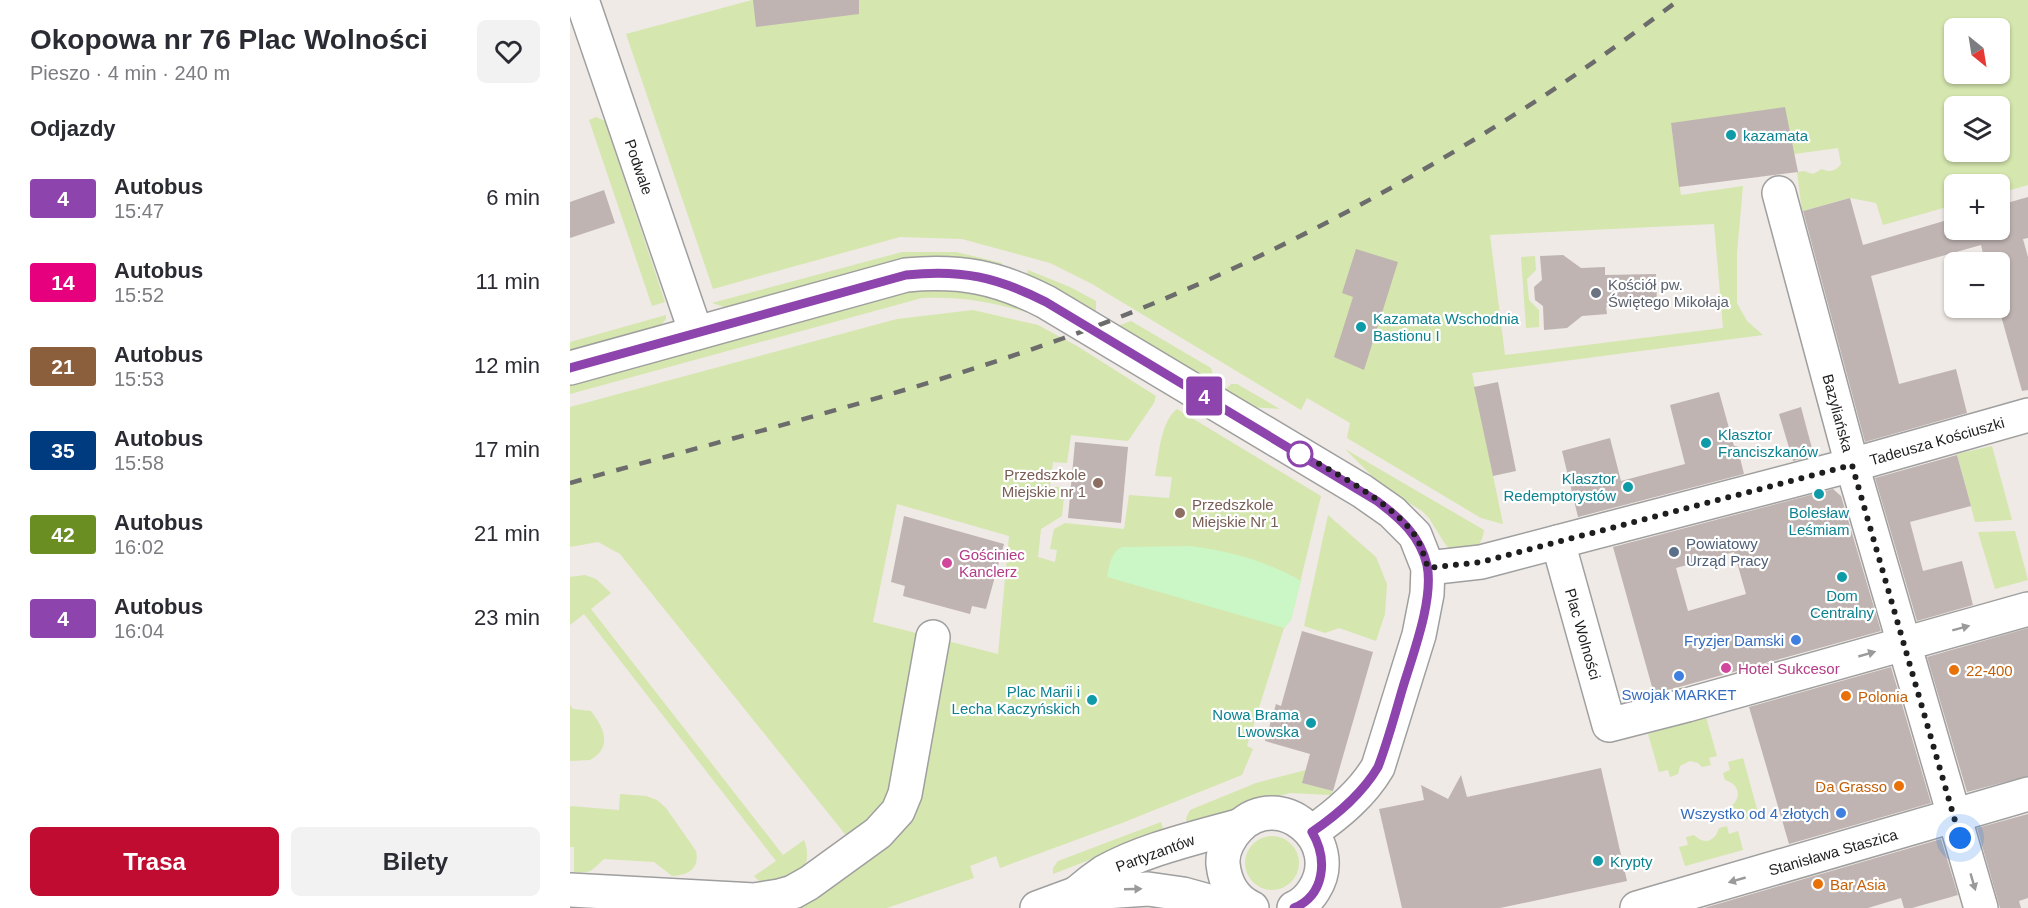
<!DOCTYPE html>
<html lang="pl">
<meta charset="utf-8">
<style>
:root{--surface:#fff;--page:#f2f2f3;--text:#2b2b33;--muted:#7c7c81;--accent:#c10c31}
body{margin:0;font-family:Arial,sans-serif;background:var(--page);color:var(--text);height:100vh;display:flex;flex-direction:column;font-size:22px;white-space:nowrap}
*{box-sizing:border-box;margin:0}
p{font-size:20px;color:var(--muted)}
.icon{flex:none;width:33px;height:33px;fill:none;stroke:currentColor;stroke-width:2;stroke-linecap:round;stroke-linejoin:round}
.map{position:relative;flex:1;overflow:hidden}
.drawer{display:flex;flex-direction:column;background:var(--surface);width:570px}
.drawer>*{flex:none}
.badge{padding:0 12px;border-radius:4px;font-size:21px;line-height:39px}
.needle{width:39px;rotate:150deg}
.fabs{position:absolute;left:1374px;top:18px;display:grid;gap:12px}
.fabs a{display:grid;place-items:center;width:66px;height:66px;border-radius:9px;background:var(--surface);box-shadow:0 2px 4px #0004;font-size:30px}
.you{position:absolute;width:30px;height:30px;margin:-15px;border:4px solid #fff;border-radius:50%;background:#1a73e8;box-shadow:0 0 0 9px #1a73e833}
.map>.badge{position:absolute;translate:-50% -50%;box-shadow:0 0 0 3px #fff}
h2{padding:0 30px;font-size:22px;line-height:54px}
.round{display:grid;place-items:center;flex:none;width:63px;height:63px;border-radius:9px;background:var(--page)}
.head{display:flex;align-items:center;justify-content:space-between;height:102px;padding:0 30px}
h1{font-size:28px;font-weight:700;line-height:45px}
.action{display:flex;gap:12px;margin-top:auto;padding:12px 30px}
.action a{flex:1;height:69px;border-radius:9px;background:var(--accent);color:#fff;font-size:24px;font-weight:700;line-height:69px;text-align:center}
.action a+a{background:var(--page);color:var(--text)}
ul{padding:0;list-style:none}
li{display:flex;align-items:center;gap:18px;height:84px;padding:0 30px}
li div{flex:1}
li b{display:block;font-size:22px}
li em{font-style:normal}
li .badge{min-width:66px;font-weight:700;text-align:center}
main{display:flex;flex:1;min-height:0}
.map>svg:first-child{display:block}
</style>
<main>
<section class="drawer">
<div class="head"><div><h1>Okopowa nr 76 Plac Wolności</h1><p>Pieszo · 4 min · 240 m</p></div><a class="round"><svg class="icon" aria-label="heart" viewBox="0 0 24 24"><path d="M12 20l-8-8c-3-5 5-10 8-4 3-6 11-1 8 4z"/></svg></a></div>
<h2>Odjazdy</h2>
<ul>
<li><span class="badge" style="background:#8e44ad;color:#fff">4</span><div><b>Autobus</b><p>15:47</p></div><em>6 min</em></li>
<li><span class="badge" style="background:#e6007e;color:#fff">14</span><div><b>Autobus</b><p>15:52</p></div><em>11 min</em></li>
<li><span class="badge" style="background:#8b5e3c;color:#fff">21</span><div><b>Autobus</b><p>15:53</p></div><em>12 min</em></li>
<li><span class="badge" style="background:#003b80;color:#fff">35</span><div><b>Autobus</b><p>15:58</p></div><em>17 min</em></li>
<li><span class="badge" style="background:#6b8e23;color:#fff">42</span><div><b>Autobus</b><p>16:02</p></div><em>21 min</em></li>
<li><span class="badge" style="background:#8e44ad;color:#fff">4</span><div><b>Autobus</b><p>16:04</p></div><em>23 min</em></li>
</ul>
<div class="action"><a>Trasa</a><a>Bilety</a></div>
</section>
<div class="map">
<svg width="1458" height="908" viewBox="0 0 1458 908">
<rect width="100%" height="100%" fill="#efeae5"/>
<g fill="#d5e6ae" fill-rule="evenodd">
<path d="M182,0H1458V185L1430,193V184H1384V205L1313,225L1306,203L1280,198L1232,211L1227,172L1234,171L1243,174L1252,169C1260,173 1266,171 1271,164L1268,148L1224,154L1101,123L1111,195L1173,186L1167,253V303L1177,321L1193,335L902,373L933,524L911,518L777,438L780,423L737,398L731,410L522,284L480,263L392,239L330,237L143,289L56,34ZM1384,28H1430V74H1384ZM1384,106H1430V152H1384ZM1144,224L1153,328L935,355L920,235Z"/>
<path d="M26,117L35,121L95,302L82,306L19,120Z"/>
<path d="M332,252H386L432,263L431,268L157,308L142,303Z"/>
<path d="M965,256L966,270L957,279L959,300L969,310V327L956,328L951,257Z"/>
<path d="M458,270L500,287L526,301V312L474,282L457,275Z"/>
<path d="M370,289L418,295L440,301L468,316C428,303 395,296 352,298L0,394V384L318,297L347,290Z"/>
<path d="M403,310L468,325L507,346L586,396L584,403L558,441L501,435L497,463L483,462L480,487H495L492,516L471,529L468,557L485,562L487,550L480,549L484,529L495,523L554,529L559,495L599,498L602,477L585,476C589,456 590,422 607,409L751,496L721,620L714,628L677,746L683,749L672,775L552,823L430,868L426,856L400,866L404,878L317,908H224L295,859L50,554L28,542L0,547V407L327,319ZM327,504L439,536L428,654L303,622Z"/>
<path d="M96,315V319L89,327L0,352V342Z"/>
<path d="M561,321L641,368L643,375L640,382L548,326Z"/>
<path d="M661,384H667L710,409L681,407L654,391Z"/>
<path d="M1422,446L1442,520L1405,522L1387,454Z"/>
<path d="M775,449L914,530C913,538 911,543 905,549L884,552L879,548L875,544L859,518L852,511L812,486Z"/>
<path d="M758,515L806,557L817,584L815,614L806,641L769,628L755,633L734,626Z"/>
<path d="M1445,531L1458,580L1425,589L1408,532Z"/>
<path d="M15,575L26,579L41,593L21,609L213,855L234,840C239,852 239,868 226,875C217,881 201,881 191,883L184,876L206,861L14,614L0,625V577Z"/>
<path d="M0,705L3,709L21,711C33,727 44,747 20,760L0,761Z"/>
<path d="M1136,717L1147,756L1139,758L1141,765L1132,767L1128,763L1120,761L1110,766L1108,774L1100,777L1098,770L1089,772L1078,734Z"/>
<path d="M1173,758L1189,816L1174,820L1172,811L1164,813L1162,806C1172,796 1169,784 1155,780L1153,773L1160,770L1158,762Z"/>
<path d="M736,770L733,783L763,791L761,795L720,793L617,823L616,818L620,810L686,783Z"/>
<path d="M50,794L76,796L87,800L96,808L126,851C130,869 118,875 102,876L84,862L34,859C22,870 21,874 4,872V847H0V806L49,810Z"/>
<path d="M591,822L594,831L483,874V868L488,861Z"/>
<path d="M1157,826L1159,834L1168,831L1173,850L1115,866L1109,847L1118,845L1116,837L1124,835C1134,845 1145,842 1149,828Z"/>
<circle cx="702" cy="863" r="27"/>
</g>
<path fill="#cbf6c5" d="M621,546C662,552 694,560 731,581L721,620L714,628L537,577C540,565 540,553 552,547Z"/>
<g fill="#bfb4b2" fill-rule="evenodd">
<path d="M183,0H289V14L186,27Z"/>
<path d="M1215,107L1228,172L1109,187L1101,123Z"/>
<path d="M34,190L45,223L0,238V202Z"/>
<path d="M1458,197V238L1453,239L1458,257V390L1452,391L1430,312V262H1415L1411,245L1301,276L1329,384L1386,369L1397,413L1295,442L1233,211L1280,198L1293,245L1384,218V230H1430V205Z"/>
<path d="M786,249L828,262L794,370L764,357L783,297L772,293Z"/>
<path d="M993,255L1011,268L1035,267V275L1086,274L1087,304L1036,307L1037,314L1012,316L997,328L974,330L973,306L965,300L964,287L972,280L970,256Z"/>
<path d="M928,382L946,471L923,476L904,387Z"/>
<path d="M1149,392L1164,446H1167L1174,474L1008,517L992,451L1040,438L1051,481L1115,464L1100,405Z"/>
<path d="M1231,407L1244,456L1223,461L1209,414Z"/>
<path d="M505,442L558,447L551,523L498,518Z"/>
<path d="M1387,455L1401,506L1340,522L1353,571L1392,561L1403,605L1347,621L1305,478Z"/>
<path d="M1263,489L1271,496L1311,631L1084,694L1043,547ZM1164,552L1176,594L1118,611L1106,568Z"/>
<path d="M334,516L434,544L416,609L402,606L400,614L333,596L335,586L321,582Z"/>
<path d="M1458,628V776L1397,792L1357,657Z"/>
<path d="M732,631L803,652L763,791L732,783L740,754L695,741L706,704L711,706Z"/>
<path d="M1321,667L1361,803L1219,844L1179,707Z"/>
<path d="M1031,768L1057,881L930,908H832L809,809L854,800L851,785L878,799L891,775L897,797Z"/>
<path d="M1458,814V898L1449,901L1451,908H1430L1407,828Z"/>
<path d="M1371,839L1388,895L1342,908H1334L1331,898L1298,908H1134Z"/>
</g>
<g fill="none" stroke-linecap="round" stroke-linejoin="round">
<g stroke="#9f9f9f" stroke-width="36">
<g id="minor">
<path d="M12,0L126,333"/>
<path d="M1209,193L1282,465L1411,908"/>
<path d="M0,368L336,275C391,270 427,277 476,302L792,491L822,512L845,535L858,568L857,594L849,635L808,767C792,794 768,814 742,832"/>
<path d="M988,542L1039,725L1117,705L1458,609"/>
<path d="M858,568L911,562L1282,465L1458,415"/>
<path d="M0,890L184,900L209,896L223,892L239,883L308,833L328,811L335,794L363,637"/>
<path d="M508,892C516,885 525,878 534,872C575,849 626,838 671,825"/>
<path d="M467,908L505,894L578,889L613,894L649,904L676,905"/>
<path d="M682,908C664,900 655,883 653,864C652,850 660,836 669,827C710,787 775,841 744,890C739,898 733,904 724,908"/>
<path d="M1067,908L1458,794"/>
</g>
</g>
<use href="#minor" stroke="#fff" stroke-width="33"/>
<path stroke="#6c6c6c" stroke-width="4.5" stroke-dasharray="12 12" stroke-linecap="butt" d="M0,483C165,437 332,396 494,338C661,278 820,195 969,99C1017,68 1063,34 1109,0"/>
</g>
<defs><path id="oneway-solid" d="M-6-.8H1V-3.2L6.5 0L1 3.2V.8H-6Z" transform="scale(1.5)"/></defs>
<g fill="#9a9a9a">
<use href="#oneway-solid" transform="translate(1391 628) rotate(-15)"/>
<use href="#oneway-solid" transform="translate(1297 654) rotate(-16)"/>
<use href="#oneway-solid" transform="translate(1167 880) rotate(164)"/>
<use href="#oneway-solid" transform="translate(1403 882) rotate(74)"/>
<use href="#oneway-solid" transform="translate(563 889) rotate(-2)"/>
</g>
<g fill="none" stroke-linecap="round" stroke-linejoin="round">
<g stroke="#fff" stroke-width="14">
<path id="line" d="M0,368L336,275C391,269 427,277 476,302L807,501C831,519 850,536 857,565C864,599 843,654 833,687C825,714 818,741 808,767C792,794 768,814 742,832C758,859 755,895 724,908"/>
</g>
<use href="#line" stroke="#8e44ad" stroke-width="9"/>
<path stroke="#1e1e1e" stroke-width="6" stroke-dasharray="0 10.8" d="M730,454C764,471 821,503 844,534C851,544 854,556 858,568L911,562L1282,465L1390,838"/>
</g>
<g fill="#0f9aa8" stroke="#fff" stroke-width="2">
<circle cx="1161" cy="135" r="6"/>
<circle cx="791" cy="327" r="6"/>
<circle cx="1136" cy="443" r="6"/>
<circle cx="1058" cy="487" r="6"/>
<circle cx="1249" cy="494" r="6"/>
<circle cx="1272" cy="577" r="6"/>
<circle cx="522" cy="700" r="6"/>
<circle cx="741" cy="723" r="6"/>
<circle cx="1028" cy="861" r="6"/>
</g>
<circle fill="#6b7280" stroke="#fff" stroke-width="2" cx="1026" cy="293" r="6"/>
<circle fill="#fff" stroke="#8e44ad" stroke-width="3" cx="730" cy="454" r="12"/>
<g fill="#8d6e63" stroke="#fff" stroke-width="2">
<circle cx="528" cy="483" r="6"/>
<circle cx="610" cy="513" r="6"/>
</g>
<circle fill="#5c6f8a" stroke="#fff" stroke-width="2" cx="1104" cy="552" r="6"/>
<g fill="#d1479c" stroke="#fff" stroke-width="2">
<circle cx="377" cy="563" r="6"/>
<circle cx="1156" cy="668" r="6"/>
</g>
<g fill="#3f7fe0" stroke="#fff" stroke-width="2">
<circle cx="1226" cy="640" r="6"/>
<circle cx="1109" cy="676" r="6"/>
<circle cx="1271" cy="813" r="6"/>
</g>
<g fill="#e8710a" stroke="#fff" stroke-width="2">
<circle cx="1384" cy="670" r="6"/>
<circle cx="1276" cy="696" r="6"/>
<circle cx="1329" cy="786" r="6"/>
<circle cx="1248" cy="884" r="6"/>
</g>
<g text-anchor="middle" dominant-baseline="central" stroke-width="4.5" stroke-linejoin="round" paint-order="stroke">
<g font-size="15" fill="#0d838f" stroke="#fff" text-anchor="start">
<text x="1173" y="135">kazamata</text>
<text x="803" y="318">Kazamata Wschodnia<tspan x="803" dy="17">Bastionu I</tspan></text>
<text x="1148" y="434">Klasztor<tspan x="1148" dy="17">Franciszkanów</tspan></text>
<text x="1046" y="478" text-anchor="end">Klasztor<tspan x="1046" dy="17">Redemptorystów</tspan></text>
<text x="1249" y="512" text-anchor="middle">Bolesław<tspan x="1249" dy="17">Leśmiam</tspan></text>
<text x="1272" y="595" text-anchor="middle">Dom<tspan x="1272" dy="17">Centralny</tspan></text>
<text x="510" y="691" text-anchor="end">Plac Marii i<tspan x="510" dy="17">Lecha Kaczyńskich</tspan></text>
<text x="729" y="714" text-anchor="end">Nowa Brama<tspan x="729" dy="17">Lwowska</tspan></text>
<text x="1040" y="861">Krypty</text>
</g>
<g font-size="15" fill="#1e1e1e" stroke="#fff">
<text transform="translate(69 167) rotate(71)">Podwale</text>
<text transform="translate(1268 413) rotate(75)">Bazyliańska</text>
<text transform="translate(1367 441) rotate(-16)">Tadeusza Kościuszki</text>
<text transform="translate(1013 634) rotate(74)">Plac Wolności</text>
<text transform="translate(1263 852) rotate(-16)">Stanisława Staszica</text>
<text transform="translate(585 853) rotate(-20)">Partyzantów</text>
</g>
<g font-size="15" fill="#5b616d" stroke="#fff" text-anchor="start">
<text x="1038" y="284">Kościół pw.<tspan x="1038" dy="17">Świętego Mikołaja</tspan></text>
</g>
<g font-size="15" fill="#785e54" stroke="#fff" text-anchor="end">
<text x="516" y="474">Przedszkole<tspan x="516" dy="17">Miejskie nr 1</tspan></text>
<text x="622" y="504" text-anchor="start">Przedszkole<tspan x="622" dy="17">Miejskie Nr 1</tspan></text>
</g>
<g font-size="15" fill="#4e5e75" stroke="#fff" text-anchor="start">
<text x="1116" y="543">Powiatowy<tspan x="1116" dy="17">Urząd Pracy</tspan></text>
</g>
<g font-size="15" fill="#b23c85" stroke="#fff" text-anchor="start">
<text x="389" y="554">Gościniec<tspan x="389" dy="17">Kanclerz</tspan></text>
<text x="1168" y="668">Hotel Sukcesor</text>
</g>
<g font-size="15" fill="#366cbe" stroke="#fff" text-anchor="end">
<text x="1214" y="640">Fryzjer Damski</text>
<text x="1109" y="694" text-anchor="middle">Swojak MARKET</text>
<text x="1259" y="813">Wszystko od 4 złotych</text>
</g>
<g font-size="15" fill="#c56008" stroke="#fff" text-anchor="start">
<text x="1396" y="670">22-400</text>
<text x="1288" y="696">Polonia</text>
<text x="1317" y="786" text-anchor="end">Da Grasso</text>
<text x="1260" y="884">Bar Asia</text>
</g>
</g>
</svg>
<div class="fabs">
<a><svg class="needle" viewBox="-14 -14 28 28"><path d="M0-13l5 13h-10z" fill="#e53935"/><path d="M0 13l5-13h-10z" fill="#7c7c81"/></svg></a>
<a><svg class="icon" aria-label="layers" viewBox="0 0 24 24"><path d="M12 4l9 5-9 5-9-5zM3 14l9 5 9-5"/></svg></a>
<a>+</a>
<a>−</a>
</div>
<div class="you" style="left:1390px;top:838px"></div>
<b class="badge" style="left:634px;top:396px;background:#8e44ad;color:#fff">4</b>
</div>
</main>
